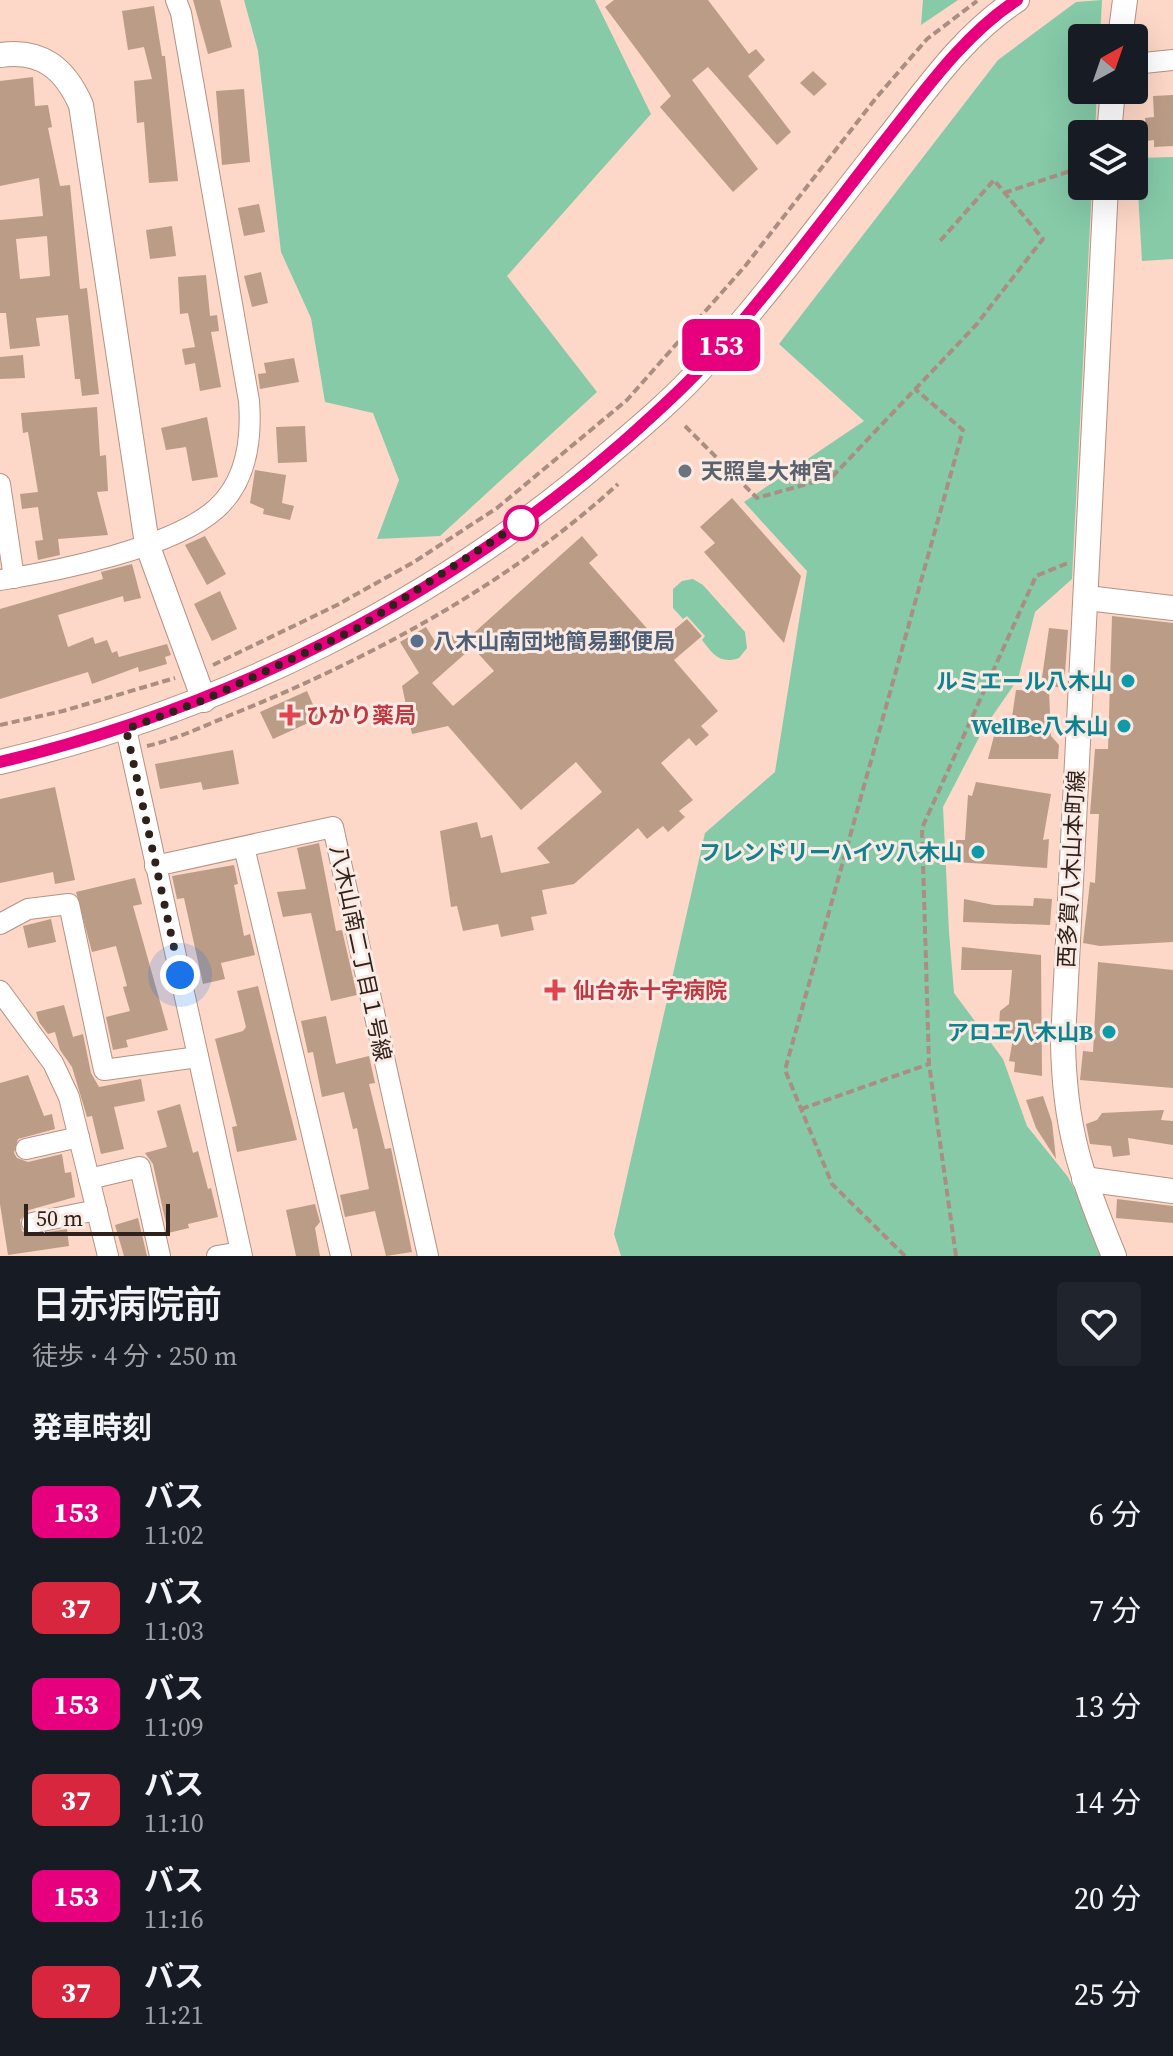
<!DOCTYPE html>
<html lang="ja">
<meta charset="utf-8">
<style>
:root{--surface:#171b24;--page:#20242c;--text:#f1f3f6;--muted:#9ea1a6}
body{margin:0;font-family:"Source Serif 4","Noto Sans JP",serif;background:var(--page);color:var(--text);height:100vh;display:flex;flex-direction:column;font-size:30px;white-space:nowrap}
*{box-sizing:border-box;margin:0}
p{font-size:26px;color:var(--muted)}
.icon{flex:none;width:44px;height:44px;fill:none;stroke:currentColor;stroke-width:2;stroke-linecap:round;stroke-linejoin:round}
.map{position:relative;height:1256px;overflow:hidden}
.sheet{display:flex;flex-direction:column;background:var(--surface);flex:1}
.sheet>*{flex:none}
.badge{padding:0 16px;border-radius:12px;font-size:28px;line-height:52px}
.needle{width:52px;rotate:40deg}
.buttons{position:absolute;left:1068px;top:24px;display:grid;gap:16px}
.buttons a{display:grid;place-items:center;width:80px;height:80px;border-radius:8px;background:var(--surface);box-shadow:0 8px 32px #0002;font-size:40px}
.scale{position:absolute;left:24px;bottom:20px;width:146px;box-sizing:border-box;padding-left:8px;border:4px solid #2f211b;border-top:0;font-size:22px;line-height:28px;white-space:nowrap;color:#2f211b;-webkit-text-stroke:6px #faeae4;paint-order:stroke}
.you{position:absolute;width:40px;height:40px;margin:-20px;border:6px solid #fff;border-radius:50%;background:#1a73e8;box-shadow:0 0 0 12px #1a73e833}
.map>.badge{position:absolute;translate:-50% -50%;box-shadow:0 0 0 4px #fff}
h2{padding:0 32px;font-size:30px;line-height:72px}
.round{display:grid;place-items:center;flex:none;width:84px;height:84px;border-radius:8px;background:var(--page)}
.head{display:flex;align-items:center;justify-content:space-between;height:136px;padding:0 32px}
h1{font-size:38px;font-weight:600;line-height:60px}
ul{padding:0;list-style:none}
li{display:flex;align-items:center;gap:24px;height:96px;padding:0 32px}
li div{flex:1}
li b{display:block;font-size:30px}
li em{font-style:normal}
li .badge{min-width:88px;font-weight:700;text-align:center}
.map>svg:first-child{display:block}
</style>
<div class="map">
<svg width="1173" height="1256" viewBox="0 0 1173 1256">
<rect width="100%" height="100%" fill="#fdd7c7"/>
<g fill="#86caa8">
<path d="M244,0H595L651,114L507,276L597,392L440,536L377,539L399,480L373,413L325,402L311,318L281,252L258,51Z"/>
<path d="M923,0H958L921,25Z"/>
<path d="M1102,0L1100,38H1082V90H1097L1095,134H1082V186H1092L1072,579L1035,612L1018,679L984,728L943,807L949,932L954,993L1003,1059L1027,1126L1068,1177L1109,1256H621L614,1234L705,833L775,772L807,571L744,502L864,421L779,344L998,60L1076,2Z"/>
<path d="M1173,157V259L1142,261L1136,158Z"/>
<path d="M693,579L703,585L745,632L747,648L739,658C720,665 712,653 702,640L705,636L687,616L683,619L673,608V589L682,581Z"/>
</g>
<g fill="#bb9c87" fill-rule="evenodd">
<path d="M193,0H220L232,47L208,54Z"/>
<path d="M614,0H708L749,54L756,49L765,60L748,76L791,132L777,145L708,67L692,80L758,169L733,192L660,107L671,96L605,7Z"/>
<path d="M154,6L162,56H165L178,181L149,183L144,122L137,123L134,81L152,79L144,47L128,50L122,11Z"/>
<path d="M813,71L827,84L814,96L800,83Z"/>
<path d="M33,77L35,106L48,105L52,127L48,128L60,186L70,185L80,289L87,288L99,394L82,396L80,379H75L68,315L36,318L40,346L10,349L6,313H0V220L43,216L39,178L0,186V81ZM47,236L50,276L20,279L16,239Z"/>
<path d="M244,89L250,162L222,165L216,91Z"/>
<path d="M1173,95V146L1154,147V140L1147,141L1145,118L1154,117L1153,96Z"/>
<path d="M259,204L265,232L244,236L238,208Z"/>
<path d="M172,226L176,256L150,259L146,230Z"/>
<path d="M261,272L268,303L252,307L244,276Z"/>
<path d="M206,275L210,316L217,315L219,331L211,332L221,387L200,391L195,363L185,365L182,349L195,347L188,313L180,314L178,277Z"/>
<path d="M23,355L25,378L0,379V357Z"/>
<path d="M294,358L299,382L260,389L258,374L266,373L264,363Z"/>
<path d="M97,407L100,456L106,455L108,491L97,492L108,535L58,539L60,555L38,560L35,541L43,540L38,507L22,509L20,494L38,492L28,432L23,433L21,413Z"/>
<path d="M207,417L218,477L192,481L186,447L166,450L161,428Z"/>
<path d="M305,426L307,462L278,463L276,427Z"/>
<path d="M255,470L286,475L282,503L294,506L290,520L263,514L264,509L250,503Z"/>
<path d="M732,498L801,576L784,643L704,552L715,543L700,527Z"/>
<path d="M205,536L226,574L207,585L185,545Z"/>
<path d="M582,536L598,555L589,563L659,642L687,619L702,636L674,660L718,711L701,726L709,735L696,746L689,738L661,763L693,800L679,811L685,817L668,832L663,826L647,839L638,828L574,884L542,890L547,914L531,917L534,930L501,937L498,924L463,931L457,906L451,907L440,831L477,822L481,838L492,835L501,873L550,863L537,848L602,792L576,762L521,810L448,726L412,734L402,686L419,673L400,642L426,627L436,643L449,632L467,652L432,683L453,706L494,671L466,640Z"/>
<path d="M132,564L141,598L124,602L123,596L58,615L68,647L93,637L95,644L107,640L112,653L117,651L119,657L167,644L171,655L165,657L167,664L139,672L138,667L92,684L88,672L0,699V609L103,579L101,572Z"/>
<path d="M220,591L237,629L212,641L194,604Z"/>
<path d="M1112,616L1173,623V942L1100,946L1083,943L1090,882L1095,883L1099,814H1090L1095,749H1108Z"/>
<path d="M1049,628L1068,630L1064,688L1041,685Z"/>
<path d="M1016,690L1049,691L1051,736L1059,745L1058,759H988L994,736L1009,737Z"/>
<path d="M307,691L319,718L273,739L260,712Z"/>
<path d="M233,750L239,784L203,790L201,782L160,789L155,764Z"/>
<path d="M976,782L1051,794L1043,840L1049,839L1047,868L956,862V840H965L968,795L972,796Z"/>
<path d="M55,787L75,880L55,884L53,872L0,883V799Z"/>
<path d="M319,843L336,931L342,930L357,995L331,1001L311,913L283,917L277,892L306,889L297,848Z"/>
<path d="M234,865L238,884L234,885L244,936L250,934L255,955L221,963L225,979L203,984L184,898L177,899L172,876Z"/>
<path d="M135,878L142,904L133,906L168,1030L126,1040L128,1047L113,1050L106,1017L130,1011L123,987L127,986L116,946L92,952L76,892Z"/>
<path d="M1034,898L1052,899L1050,925L963,922L964,899L994,905L1033,906Z"/>
<path d="M51,919L56,942L28,948L23,926Z"/>
<path d="M962,947L1041,955L1042,1076L1014,1072L1015,1062L1009,1061L1013,1039L998,1038L1000,1011L1009,1004L1012,970H961Z"/>
<path d="M1098,962L1173,970V1088L1080,1080L1083,1051L1093,1052Z"/>
<path d="M258,986L297,1140L237,1152L232,1127L237,1126L215,1039L243,1031L246,1027L237,991Z"/>
<path d="M64,1005L73,1037L83,1034L91,1073L99,1087L141,1079L145,1101L114,1107L124,1149L101,1154L92,1116L87,1117L72,1067L60,1050L55,1032L48,1034L39,1022L36,1012Z"/>
<path d="M326,1016L336,1064L369,1056L375,1083L369,1084L385,1149L391,1148L412,1252L386,1256L375,1211L345,1217L340,1195L369,1189L357,1128L353,1129L344,1092L322,1097L313,1052L308,1053L301,1021Z"/>
<path d="M28,1075L44,1116L52,1114L55,1129L18,1139L14,1153L17,1158L28,1162L62,1154L65,1173L71,1172L75,1197L29,1210L20,1220L22,1231L29,1235L67,1229L69,1246L8,1255L0,1204V1083Z"/>
<path d="M1043,1096L1052,1122L1056,1159L1036,1128L1026,1100Z"/>
<path d="M180,1104L193,1153L198,1151L208,1189L211,1188L218,1217L188,1224L189,1228L168,1233L153,1164L145,1153L167,1147L157,1111Z"/>
<path d="M1164,1110L1161,1120L1173,1121V1145L1128,1138L1130,1155L1113,1157L1111,1146L1090,1144L1086,1124L1097,1120L1102,1113Z"/>
<path d="M1117,1199L1173,1206V1223L1116,1218Z"/>
<path d="M315,1204L320,1222L315,1228L320,1256H296L286,1210Z"/>
<path d="M138,1218L147,1256H124L115,1225Z"/>
</g>
<g fill="none" stroke-linecap="round" stroke-linejoin="round">
<g stroke="#b59283" stroke-width="22">
<g id="minor">
<path d="M1134,64L1173,60"/>
<path d="M0,484L14,578"/>
<path d="M0,580C58,571 172,548 216,509C247,481 252,440 249,401L181,13L176,0"/>
<path d="M126,729L242,1256"/>
<path d="M244,847L341,1256"/>
<path d="M155,866L333,827L428,1256"/>
<path d="M0,924L28,909L69,904L104,1070L198,1057"/>
<path d="M0,991L53,1063L69,1097L108,1256"/>
<path d="M26,1149L79,1137"/>
<path d="M89,1179L140,1167L160,1256"/>
<path d="M32,1223L97,1210"/>
<path d="M217,1256L241,1252"/>
</g>
</g>
<g stroke="#b59283" stroke-width="26">
<g id="tertiary">
<path d="M1120,38L1125,0"/>
<path d="M0,55C42,49 65,69 81,105L147,544L204,700"/>
<path d="M1109,134L1113,90"/>
<path d="M1106,186L1063,1040C1064,1128 1081,1176 1114,1256"/>
<path d="M1087,598L1173,608"/>
<path d="M0,762C225,709 436,604 612,451C645,423 678,395 707,362C771,291 828,213 888,138C926,90 964,34 1017,0"/>
<path d="M1084,1179L1173,1191"/>
</g>
</g>
<g stroke="#aa8e82" stroke-width="4" stroke-dasharray="8 4" stroke-linecap="butt">
<path d="M1004,193L1082,167"/>
<path d="M685,426L757,498L832,477L976,325L1043,239L994,180L940,241"/>
<path d="M213,665L337,605L414,562L497,508L627,400L746,265L876,98L927,39L977,1"/>
<path d="M0,725L63,711L175,678"/>
<path d="M147,746C178,739 208,724 238,712C373,657 510,583 618,484"/>
<path d="M801,1109L929,1064"/>
<path d="M905,1256L832,1184L785,1070L963,430L915,389"/>
<path d="M956,1256L929,1064L922,828L1036,576L1068,563"/>
</g>
<use href="#minor" stroke="#fff" stroke-width="20"/>
<use href="#tertiary" stroke="#fff" stroke-width="24"/>
</g>
<g fill="none" stroke-linecap="round" stroke-linejoin="round">
<g stroke="#fff" stroke-width="18">
<path id="line" d="M0,762C231,707 442,599 622,443C651,417 681,391 707,362C769,293 826,216 883,143C923,93 963,35 1017,0"/>
</g>
<use href="#line" stroke="#e6007e" stroke-width="12"/>
<path stroke="#2f211b" stroke-width="8" stroke-dasharray="0 14.4" d="M180,975L126,729L204,700L356,629L530,517L521,523"/>
</g>
<circle fill="#6b7280" stroke="#faeae4" stroke-width="3" cx="685" cy="471" r="8"/>
<circle fill="#fff" stroke="#e6007e" stroke-width="4" cx="521" cy="523" r="16"/>
<circle fill="#5c6f8a" stroke="#faeae4" stroke-width="3" cx="417" cy="641" r="8"/>
<g fill="#0f9aa8" stroke="#faeae4" stroke-width="3">
<circle cx="1128" cy="681" r="8"/>
<circle cx="1124" cy="726" r="8"/>
<circle cx="978" cy="852" r="8"/>
<circle cx="1109" cy="1032" r="8"/>
</g>
<g fill="#e0444e" stroke="#faeae4" stroke-width="3">
<path d="M286 703h8v8h8v8h-8v8h-8v-8h-8v-8h8z"/>
<path d="M551 978h8v8h8v8h-8v8h-8v-8h-8v-8h8z"/>
</g>
<g text-anchor="middle" dominant-baseline="central" stroke-width="6" stroke-linejoin="round" paint-order="stroke">
<g font-size="22" font-weight="bold" fill="#5b616d" stroke="#faeae4" text-anchor="start">
<text x="701" y="471">天照皇大神宮</text>
</g>
<g font-size="22" font-weight="bold" fill="#4e5e75" stroke="#faeae4" text-anchor="start">
<text x="433" y="641">八木山南団地簡易郵便局</text>
</g>
<g font-size="22" font-weight="bold" fill="#0d838f" stroke="#faeae4" text-anchor="end">
<text x="1112" y="681">ルミエール八木山</text>
<text x="1108" y="726">WellBe八木山</text>
<text x="962" y="852">フレンドリーハイツ八木山</text>
<text x="1093" y="1032">アロエ八木山B</text>
</g>
<g font-size="22" font-weight="bold" fill="#be3a42" stroke="#faeae4" text-anchor="start">
<text x="306" y="715">ひかり薬局</text>
<text x="573" y="990">仙台赤十字病院</text>
</g>
<g font-size="22" fill="#2f211b" stroke="#faeae4">
<text transform="translate(1071 869) rotate(-87)">西多賀八木山本町線</text>
<text transform="translate(361 953) rotate(78)">八木山南二丁目１号線</text>
</g>
</g>
</svg>
<div class="buttons">
<a><svg class="needle" viewBox="-14 -14 28 28"><path d="M0-13l5 13h-10z" fill="#e53935"/><path d="M0 13l5-13h-10z" fill="#9ea1a6"/></svg></a>
<a><svg class="icon" aria-label="layers" viewBox="0 0 24 24"><path d="M12 4l9 5-9 5-9-5zM3 14l9 5 9-5"/></svg></a>
</div>
<div class="scale">50 m</div>
<div class="you" style="left:180px;top:975px"></div>
<b class="badge" style="left:721px;top:345px;background:#e6007e;color:#fff">153</b>
</div>
<section class="sheet">
<div class="head"><div><h1>日赤病院前</h1><p>徒歩 · 4 分 · 250 m</p></div><a class="round"><svg class="icon" aria-label="heart" viewBox="0 0 24 24"><path d="M12 20l-8-8c-3-5 5-10 8-4 3-6 11-1 8 4z"/></svg></a></div>
<h2>発車時刻</h2>
<ul>
<li><span class="badge" style="background:#e6007e;color:#fff">153</span><div><b>バス</b><p>11:02</p></div><em>6 分</em></li>
<li><span class="badge" style="background:#d7263d;color:#fff">37</span><div><b>バス</b><p>11:03</p></div><em>7 分</em></li>
<li><span class="badge" style="background:#e6007e;color:#fff">153</span><div><b>バス</b><p>11:09</p></div><em>13 分</em></li>
<li><span class="badge" style="background:#d7263d;color:#fff">37</span><div><b>バス</b><p>11:10</p></div><em>14 分</em></li>
<li><span class="badge" style="background:#e6007e;color:#fff">153</span><div><b>バス</b><p>11:16</p></div><em>20 分</em></li>
<li><span class="badge" style="background:#d7263d;color:#fff">37</span><div><b>バス</b><p>11:21</p></div><em>25 分</em></li>
</ul>
</section>
